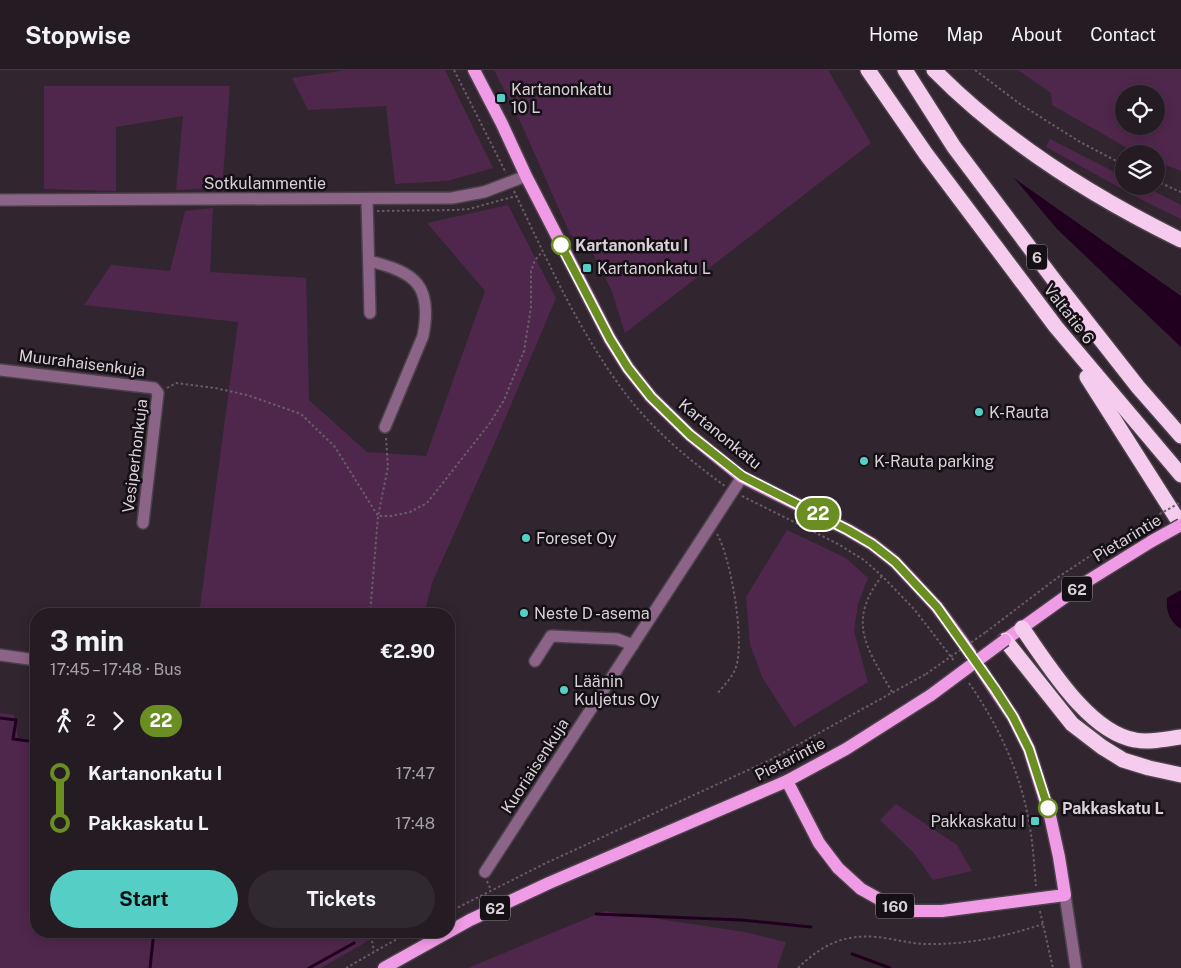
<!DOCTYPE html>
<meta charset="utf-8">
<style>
:root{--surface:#251c23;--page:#312930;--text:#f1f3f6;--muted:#a3a1a6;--line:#423a41;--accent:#55cec6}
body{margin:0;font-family:"Public Sans",sans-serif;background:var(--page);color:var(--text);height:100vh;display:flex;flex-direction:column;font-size:19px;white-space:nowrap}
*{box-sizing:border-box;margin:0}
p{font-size:16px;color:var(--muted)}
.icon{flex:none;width:28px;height:28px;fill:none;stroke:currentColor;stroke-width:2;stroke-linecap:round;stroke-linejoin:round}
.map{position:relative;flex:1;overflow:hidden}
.panel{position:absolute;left:30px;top:538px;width:425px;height:330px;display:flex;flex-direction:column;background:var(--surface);border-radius:20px;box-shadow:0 2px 12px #0003,0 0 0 1px var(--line)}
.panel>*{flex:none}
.badge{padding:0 10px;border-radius:16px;font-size:18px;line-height:32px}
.controls{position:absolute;left:1115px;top:15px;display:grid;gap:10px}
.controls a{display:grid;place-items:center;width:50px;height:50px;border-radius:50%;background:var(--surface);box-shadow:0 2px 12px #0003,0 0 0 1px var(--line);font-size:25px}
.map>.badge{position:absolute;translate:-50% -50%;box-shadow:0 0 0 2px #fff}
.legs{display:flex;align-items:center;gap:8px;height:55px;padding:0 20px;font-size:16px}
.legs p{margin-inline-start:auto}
.overview{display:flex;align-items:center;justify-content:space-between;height:85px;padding:0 20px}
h1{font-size:28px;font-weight:700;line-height:38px}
.button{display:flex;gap:10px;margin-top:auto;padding:10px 20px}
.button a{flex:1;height:58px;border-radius:30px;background:var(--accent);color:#111;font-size:20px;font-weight:700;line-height:58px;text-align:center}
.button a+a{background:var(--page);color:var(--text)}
ul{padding:0 20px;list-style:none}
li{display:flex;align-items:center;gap:18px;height:50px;font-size:19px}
li i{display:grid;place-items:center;width:8px;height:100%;margin:0 6px;background:currentColor}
li i::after{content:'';width:12px;height:12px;margin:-6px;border:4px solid;border-radius:50%;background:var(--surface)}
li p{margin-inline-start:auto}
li:first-child i{background:linear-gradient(#0000 50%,currentColor 0)}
li:last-child i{background:linear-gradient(currentColor 50%,#0000 0)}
header{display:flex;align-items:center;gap:30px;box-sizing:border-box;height:70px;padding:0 25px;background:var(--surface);border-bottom:1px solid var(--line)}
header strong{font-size:24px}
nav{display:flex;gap:28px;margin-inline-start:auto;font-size:18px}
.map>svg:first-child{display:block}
</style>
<header>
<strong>Stopwise</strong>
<nav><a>Home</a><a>Map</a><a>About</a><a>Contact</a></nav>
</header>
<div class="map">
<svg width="1181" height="898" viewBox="0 0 1181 898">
<rect width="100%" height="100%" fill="#31252f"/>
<g fill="#50274c" fill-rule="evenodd">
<path d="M346,0H445L493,98L447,111L395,114L386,36L308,40L292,8Z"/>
<path d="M494,0H828L871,73L625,263L611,219L592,181L570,164L521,53Z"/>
<path d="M1018,0H1181V101L1156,91V84H1140L1131,80L1052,35L1051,23ZM1124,24H1156V56H1124Z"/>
<path d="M44,16H230L222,118L176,120L183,46L116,57V121L44,119Z"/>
<path d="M1050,69L1124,107V116H1144L1181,135V149L1140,129L1046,77Z"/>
<path d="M508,135L556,228L496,370L432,513L424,544H199L238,252L84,235L111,195L170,201L185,141L213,138L210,202L306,208L309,330L367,382L426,386L485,221L427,153Z"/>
<path d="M787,460L846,488L868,508L858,534L854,561L868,612L794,657L762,607L750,574L746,527Z"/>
<path d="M0,643L14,645L18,668L36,670V861H385L321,898H0Z"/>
<path d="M896,734L957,775L972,801L933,810L914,783L880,750Z"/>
<path d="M605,841L745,862L786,872L777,898H468Z"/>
</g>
<g fill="#21001f">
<path d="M1014,108L1181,226V277L1057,159Z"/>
<path d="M1181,520V559C1169,551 1166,542 1167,528Z"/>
</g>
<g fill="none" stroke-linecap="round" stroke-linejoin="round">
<g stroke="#21001f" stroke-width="3">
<path d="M0,648L16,650L13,669L36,672"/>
<path d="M596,844L741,850L811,857"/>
<path d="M852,884L890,898"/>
<path d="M150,898L154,861"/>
<path d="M309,898L354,873"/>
</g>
<g stroke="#4c414a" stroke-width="14">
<g id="minor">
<path d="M367,129L370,243"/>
<path d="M0,130L452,128L484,122L526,106"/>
<path d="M369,191C415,202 433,215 423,266L385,357"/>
<path d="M0,300L154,318L158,323L143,453"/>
<path d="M0,585L36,590"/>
<path d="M535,591L551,566L617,569L633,575"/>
<path d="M485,802L742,407"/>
<path d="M1065,825L1076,898"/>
</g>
</g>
<g stroke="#4c414a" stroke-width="15">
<g id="major">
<path d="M474,0L502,54L526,106L610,269L628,298L651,327L690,365L742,407L848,460L872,474L895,492L937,537L964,574L1013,647L1029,679L1050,746L1059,787L1065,825L942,841H914L888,834L861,819L838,798L819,773L787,711"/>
<path d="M1005,570L1086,512L1152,471"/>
<path d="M384,898L470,850L549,813L787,711L846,679L931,625"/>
</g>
</g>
<g stroke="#4c414a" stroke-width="18">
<g id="highway">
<path d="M868,0L926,84L1056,257L1181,405"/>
<path d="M905,0L954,77L1054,210L1138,317L1181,366"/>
<path d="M934,0C1004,71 1091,126 1181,170"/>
<path d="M1087,307L1181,455"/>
<path d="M1022,558C1048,594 1088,662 1135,670C1150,673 1166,669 1181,667"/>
<path d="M1005,570L1072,654L1102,677L1123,690L1149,698L1181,705"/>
</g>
</g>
<g stroke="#685d66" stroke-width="2" stroke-dasharray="2.5 2.5" stroke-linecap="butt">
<path d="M454,0L506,103"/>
<path d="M975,0L1020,34L1080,72L1124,95"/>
<path d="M1156,111L1181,122"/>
<path d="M514,121C547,190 579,262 625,323C652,359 689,390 725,416"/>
<path d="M377,141L454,140L469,139L516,126"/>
<path d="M167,318L176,313L215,318L247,325L301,344L335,377L378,446H391L410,442L427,433L490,353L504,330L524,281L531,237V201L535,190L543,181"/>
<path d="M742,426L838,474L864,490L882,506L914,539L955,592"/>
<path d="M717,464C731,488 745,570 736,597C733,607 724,615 718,623"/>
<path d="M882,506C846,552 867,578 892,622"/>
<path d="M370,544L378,446L388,397L386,368"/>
<path d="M986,562L1057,508L1096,482L1142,454"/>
<path d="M969,613C998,655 1020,701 1029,752C1033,773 1034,795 1036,816"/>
<path d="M487,811L491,820"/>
<path d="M1040,841L1053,898"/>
<path d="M449,842L544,794L770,690L926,604"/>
<path d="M370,861L374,881"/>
<path d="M346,898L411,861"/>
<path d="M798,898C822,875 843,864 877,867C896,869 914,875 934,874C971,874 1007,866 1043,854"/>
</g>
<use href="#minor" stroke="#8c6487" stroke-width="11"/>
<use href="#major" stroke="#f09be5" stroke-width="12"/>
<use href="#highway" stroke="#f5ccee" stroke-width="15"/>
<g stroke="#4c414a" stroke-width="15" stroke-linecap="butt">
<g id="major-bridge">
<path d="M1152,471L1181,455"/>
<path d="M931,625L1005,570"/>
</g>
</g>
<g stroke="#685d66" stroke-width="2" stroke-dasharray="2.5 2.5" stroke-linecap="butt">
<path d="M1142,454L1181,432"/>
<path d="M926,604L986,562"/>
</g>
<use href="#major-bridge" stroke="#f09be5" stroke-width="12"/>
</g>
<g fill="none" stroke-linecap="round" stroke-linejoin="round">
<g stroke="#fff" stroke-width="11">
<path id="line-1" d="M561,175L610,269L628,298L651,327L690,365L742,406L848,460L872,474L895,492L937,537L995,619L1013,647L1029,679L1048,738"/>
</g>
<use href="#line-1" stroke="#6b8e23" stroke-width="8"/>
</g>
<g fill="#55cec6" stroke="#151015" stroke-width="2">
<rect x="496" y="23" width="10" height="10" rx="2.5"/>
<rect x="582" y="193" width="10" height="10" rx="2.5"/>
<circle cx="979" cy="342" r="5"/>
<circle cx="864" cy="391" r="5"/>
<circle cx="526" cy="468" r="5"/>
<circle cx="524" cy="543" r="5"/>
<circle cx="564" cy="620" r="5"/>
<rect x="1030" y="746" width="10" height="10" rx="2.5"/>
</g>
<g fill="#fff" stroke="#6b8e23" stroke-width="2.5">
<circle cx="561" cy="175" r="9"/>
<circle cx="1048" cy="738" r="9"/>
</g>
<g text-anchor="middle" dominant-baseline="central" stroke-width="5" stroke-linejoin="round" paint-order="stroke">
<g fill="#151015" stroke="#9e979d" stroke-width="1">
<rect x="1027" y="174.5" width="20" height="25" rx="4"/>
<rect x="1062" y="506.5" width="30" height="25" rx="4"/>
<rect x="876" y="823.5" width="38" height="25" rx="4"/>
<rect x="480" y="825.5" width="30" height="25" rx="4"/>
</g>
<g font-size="15" font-weight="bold" fill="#d9d1d7">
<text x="1037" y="187">6</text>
<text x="1077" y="519">62</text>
<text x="895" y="836">160</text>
<text x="495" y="838">62</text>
</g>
<g font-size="16" fill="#d9d1d7" stroke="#151015" text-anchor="start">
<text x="511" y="19">Kartanonkatu<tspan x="511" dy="18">10 L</tspan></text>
<text x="597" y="198">Kartanonkatu L</text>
<text x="989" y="342">K-Rauta</text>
<text x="874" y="391">K-Rauta parking</text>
<text x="536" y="468">Foreset Oy</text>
<text x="534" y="543">Neste D -asema</text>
<text x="574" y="611">Läänin<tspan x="574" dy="18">Kuljetus Oy</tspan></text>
<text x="1025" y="751" text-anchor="end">Pakkaskatu I</text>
</g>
<g font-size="16" fill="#d9d1d7" stroke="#151015">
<text x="265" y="113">Sotkulammentie</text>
<text transform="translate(1069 244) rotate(52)">Valtatie 6</text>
<text transform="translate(82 293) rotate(7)">Muurahaisenkuja</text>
<text transform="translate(720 364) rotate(39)">Kartanonkatu</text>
<text transform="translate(135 386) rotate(-83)">Vesiperhonkuja</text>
<text transform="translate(1127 468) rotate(-31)">Pietarintie</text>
<text transform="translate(790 689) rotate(-27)">Pietarintie</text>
<text transform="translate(535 696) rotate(-57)">Kuoriaisenkuja</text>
</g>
<g font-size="16" font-weight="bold" fill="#d9d1d7" stroke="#151015" text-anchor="start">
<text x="575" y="175">Kartanonkatu I</text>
<text x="1062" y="738">Pakkaskatu L</text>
</g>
</g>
</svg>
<div class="controls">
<a><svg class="icon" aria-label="locate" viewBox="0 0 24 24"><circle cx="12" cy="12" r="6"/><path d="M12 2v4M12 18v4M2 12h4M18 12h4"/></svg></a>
<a><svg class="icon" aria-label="layers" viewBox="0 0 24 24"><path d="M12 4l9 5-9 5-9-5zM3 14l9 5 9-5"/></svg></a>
</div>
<b class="badge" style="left:818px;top:444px;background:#6b8e23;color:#fff">22</b>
<section class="panel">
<div class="overview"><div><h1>3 min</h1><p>17:45 – 17:48 · Bus</p></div><b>€2.90</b></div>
<div class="legs"><svg class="icon" aria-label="walk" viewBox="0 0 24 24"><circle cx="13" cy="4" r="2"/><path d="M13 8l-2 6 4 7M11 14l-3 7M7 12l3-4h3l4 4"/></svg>2<svg class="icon" aria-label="forward" viewBox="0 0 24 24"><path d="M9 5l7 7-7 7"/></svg><b class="badge" style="background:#6b8e23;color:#fff">22</b></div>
<ul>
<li><i style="color:#6b8e23"></i><b>Kartanonkatu I</b><p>17:47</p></li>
<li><i style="color:#6b8e23"></i><b>Pakkaskatu L</b><p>17:48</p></li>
</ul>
<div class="button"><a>Start</a><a>Tickets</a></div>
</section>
</div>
